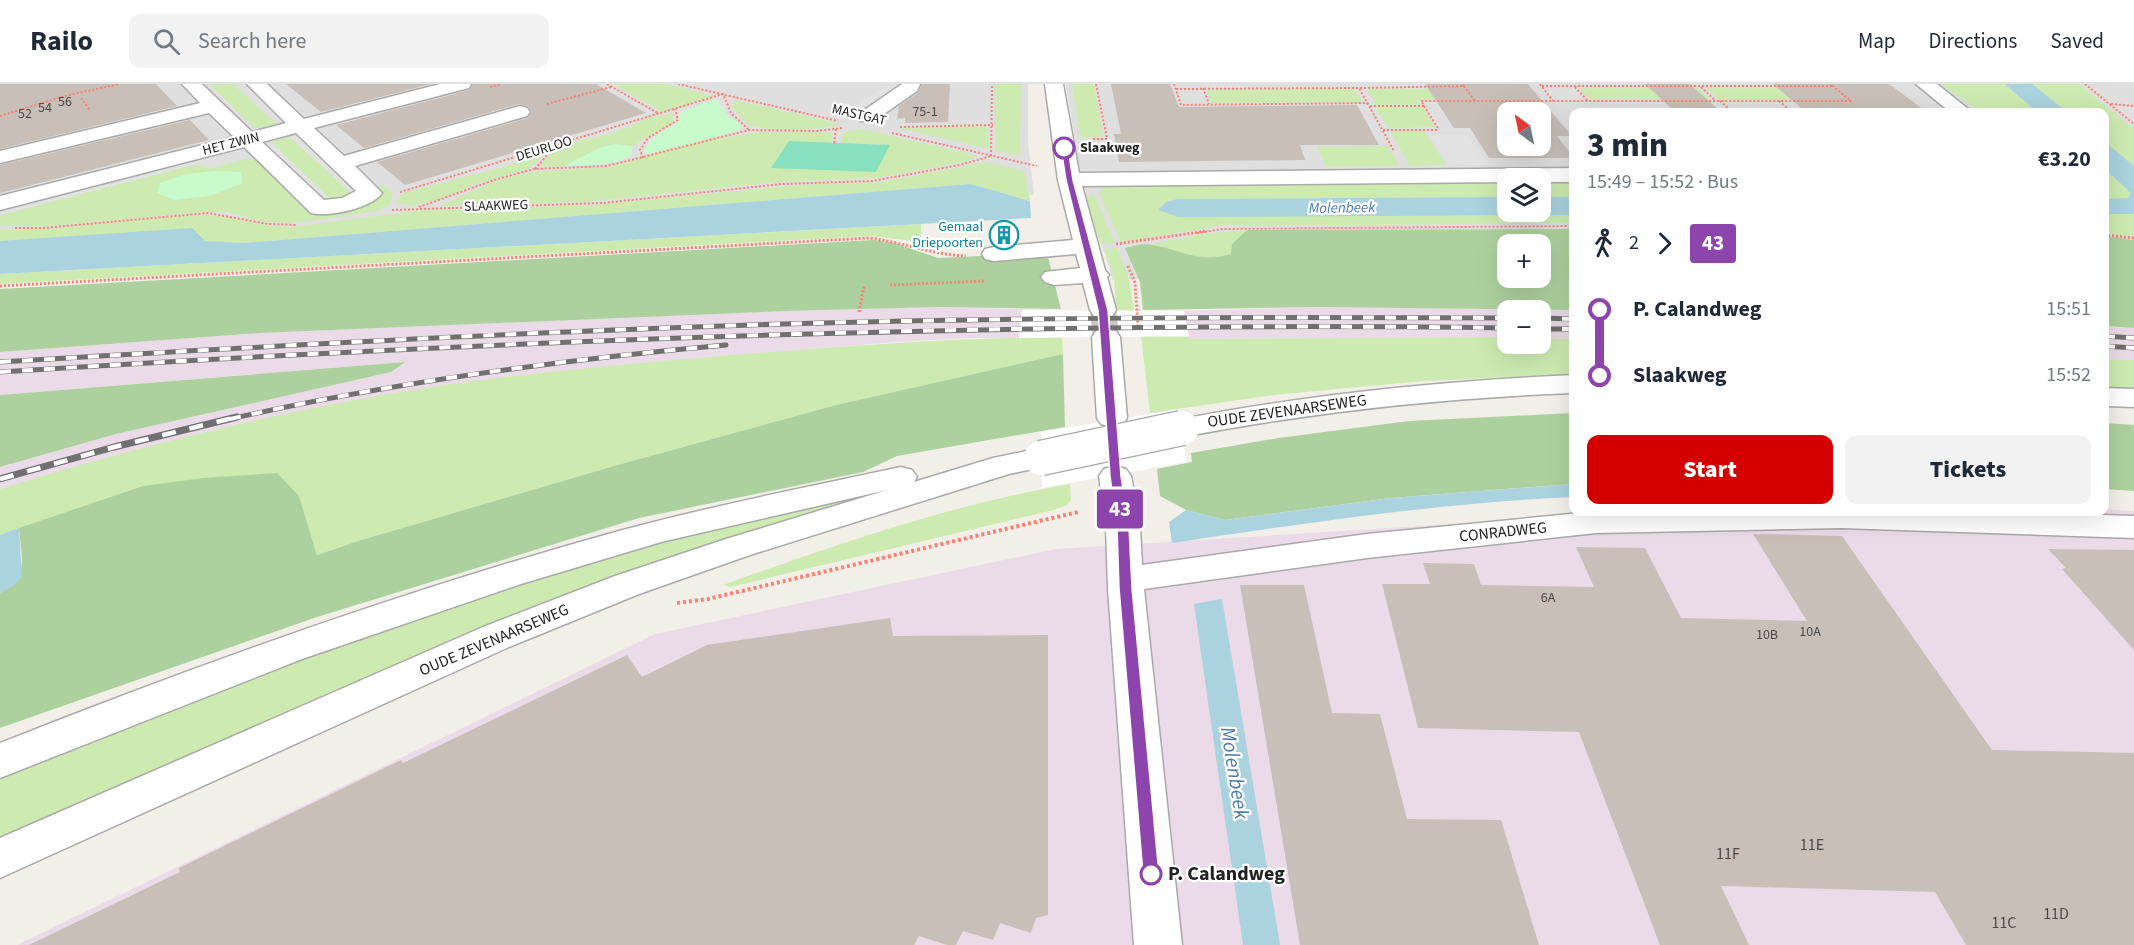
<!DOCTYPE html>
<meta charset="utf-8">
<style>
:root{--surface:#fff;--page:#f2f2f3;--text:#1f2937;--muted:#747a83;--line:#e0e1e3;--accent:#d40000}
body{margin:0;font-family:"Source Sans 3",sans-serif;background:var(--page);color:var(--text);height:100vh;display:flex;flex-direction:column;font-size:22px;white-space:nowrap}
*{box-sizing:border-box;margin:0}
p{font-size:20px;color:var(--muted)}
.icon{flex:none;width:33px;height:33px;fill:none;stroke:currentColor;stroke-width:2;stroke-linecap:round;stroke-linejoin:round}
.map{position:relative;flex:1;overflow:hidden}
.panel{position:absolute;left:1569px;top:24px;width:540px;height:408px;display:flex;flex-direction:column;background:var(--surface);border-radius:12px;box-shadow:0 6px 24px #0002}
.panel>*{flex:none}
.badge{padding:0 12px;border-radius:4px;font-size:21px;line-height:39px}
.needle{width:39px;rotate:327deg}
.fabs{position:absolute;left:1497px;top:18px;display:grid;gap:12px}
.fabs a{display:grid;place-items:center;width:54px;height:54px;border-radius:12px;background:var(--surface);box-shadow:0 6px 24px #0002;font-size:30px}
.map>.badge{position:absolute;translate:-50% -50%;box-shadow:0 0 0 3px #fff}
.legs{display:flex;align-items:center;gap:9px;height:66px;padding:0 18px;font-size:20px}
.legs p{margin-inline-start:auto}
.summary{display:flex;align-items:center;justify-content:space-between;height:102px;padding:0 18px}
h1{font-size:33px;font-weight:800;line-height:45px}
.cta{display:flex;gap:12px;margin-top:auto;padding:12px 18px}
.cta a{flex:1;height:69px;border-radius:12px;background:var(--accent);color:#fff;font-size:24px;font-weight:800;line-height:69px;text-align:center}
.cta a+a{background:var(--page);color:var(--text)}
ul{padding:0 18px;list-style:none}
li{display:flex;align-items:center;gap:21px;height:66px;font-size:22px}
li i{display:grid;place-items:center;width:9px;height:100%;margin:0 8px;background:currentColor}
li i::after{content:'';width:15px;height:15px;margin:-8px;border:4px solid;border-radius:50%;background:var(--surface)}
li p{margin-inline-start:auto}
li:first-child i{background:linear-gradient(#0000 50%,currentColor 0)}
li:last-child i{background:linear-gradient(currentColor 50%,#0000 0)}
header{display:flex;align-items:center;gap:36px;box-sizing:border-box;height:84px;padding:0 30px;background:var(--surface);border-bottom:2px solid var(--line)}
header strong{font-size:28px}
nav{display:flex;gap:33px;margin-inline-start:auto;font-size:21px}
.search{width:420px;height:54px;background:var(--page);display:flex;align-items:center;gap:15px;box-sizing:border-box;padding:0 21px;border-radius:12px;color:var(--muted);font-size:22px}
.map>svg:first-child{display:block}
</style>
<header>
<strong>Railo</strong>
<div class="search"><svg class="icon" aria-label="search" viewBox="0 0 24 24"><circle cx="10" cy="10" r="6"/><path d="M15 15l6 6"/></svg>Search here</div>
<nav><a>Map</a><a>Directions</a><a>Saved</a></nav>
</header>
<div class="map">
<svg width="2134" height="861" viewBox="0 0 2134 861">
<rect width="100%" height="100%" fill="#f2efe9"/>
<g fill="#e0dfdf" fill-rule="evenodd">
<path d="M0,0H1028V58L1034,111L152,167L65,157L0,156Z"/>
<path d="M1066,0H2134V208H2105L2104,28H1574L1573,200L1181,194L1112,196L1109,181L1085,121ZM1508,28H1540V62H1508ZM1508,94H1540V128H1508ZM1508,160H1540V194H1508Z"/>
</g>
<g fill="#ebdbe8">
<path d="M939,223L1022,225L1019,254H964L869,260L510,292L406,308L215,346L0,405V383L116,350L391,288L404,278L0,311V268L260,249L786,227Z"/>
<path d="M1320,223L1573,226V255L1541,254L1540,226H1508L1507,253L1189,255L1184,227Z"/>
<path d="M2104,243L2134,244V276L2105,275Z"/>
<path d="M2105,425L2134,427V861H17L655,550L1056,465L1644,428H2104Z"/>
</g>
<g fill="#cdebb0">
<path d="M209,0H233L276,40L255,45Z"/>
<path d="M613,0H665L715,12L662,28Z"/>
<path d="M995,0H1021L1020,72L995,67Z"/>
<path d="M1072,0H1094L1103,53L1080,54Z"/>
<path d="M1941,0H2005L2037,28H1980Z"/>
<path d="M2032,0H2079L2134,45V82L2105,58L2104,28H2067Z"/>
<path d="M1706,3H1831L1848,16H1719Z"/>
<path d="M1578,4H1698L1711,15H1589Z"/>
<path d="M1355,5L1362,18L1211,19L1207,6Z"/>
<path d="M1367,5H1461L1468,15L1416,16L1419,21H1376Z"/>
<path d="M735,16L841,40C824,46 763,49 747,40C741,35 736,28 732,22Z"/>
<path d="M1422,23L1435,43L1388,44L1376,24Z"/>
<path d="M672,29L674,36L671,40L632,62L614,60L597,65L565,82L542,83L541,80L559,62L565,60L612,49L649,34Z"/>
<path d="M988,42L989,65L899,44Z"/>
<path d="M862,45L979,72L968,77L877,94L778,98L584,118L439,122L492,98L529,88L607,83L704,57L759,48H830L833,54L830,59L789,57L876,88L889,61L841,59L843,48Z"/>
<path d="M1390,47H1424L1446,81L1410,82Z"/>
<path d="M290,53L352,110L332,117L271,58Z"/>
<path d="M1388,62L1399,82L1326,83L1317,63Z"/>
<path d="M550,67L528,85L479,99L441,115L412,122L396,119L403,109L503,83Z"/>
<path d="M248,74L260,78L309,125L382,101L393,109L390,121L379,127L294,139L265,138L226,128H204L49,142H0V131L188,82L202,81L213,84Z"/>
<path d="M985,78L1024,87L1030,117L970,100L245,159L0,157V146C69,146 136,133 205,131C233,131 261,144 291,143L424,126L594,121L797,101L881,98Z"/>
<path d="M2104,85L2131,109L2128,114L2105,115Z"/>
<path d="M1573,95V113H1541L1540,96Z"/>
<path d="M1507,96V113L1177,115L1166,118L1211,132L1573,131V139L1220,142L1121,158L1099,109L1104,104L1099,100Z"/>
<path d="M1094,111L1115,159L1101,160L1085,115L1084,112Z"/>
<path d="M2105,130H2134V151L2118,152L2105,149Z"/>
<path d="M921,140V158L870,152L0,200V190Z"/>
<path d="M1247,146L1232,160L1231,170C1202,178 1178,169 1151,160L1203,150Z"/>
<path d="M1117,164L1129,194L1134,227L1116,226L1114,193L1104,165Z"/>
<path d="M1141,252L1188,253L1190,255L1503,253H1507L1508,260H1540L1541,254L1573,255V290L1424,297L1274,311L1150,329Z"/>
<path d="M1062,253L1063,270L836,321L614,382L358,457L317,471L299,412L143,402L0,451V405C164,354 341,312 512,292C585,284 659,277 733,271C843,262 952,254 1062,253Z"/>
<path d="M2104,275L2134,276V305L2105,303Z"/>
<path d="M913,396L919,399L862,417L0,766V687L398,535L703,444Z"/>
<path d="M1070,400L1071,416L1067,421L1054,426L731,503L723,501C837,460 950,421 1070,400Z"/>
</g>
<g fill="#add19e" fill-rule="evenodd">
<path d="M1573,145V226L1320,223L1143,226L1140,198L1125,164C1133,162 1144,159 1153,161C1184,167 1197,179 1231,170L1232,160L1247,146ZM1508,160H1540V194H1508Z"/>
<path d="M2105,152L2134,156V244L2105,242Z"/>
<path d="M873,156L894,159L938,174L1047,169L1061,225L939,223L786,227L260,249L0,268V205Z"/>
<path d="M1063,270L1065,343L897,372L863,388L639,434L317,533L0,644V509C30,493 21,473 19,444L143,402L203,394L277,389L299,412L317,471L358,457L614,382L836,321Z"/>
<path d="M405,278L391,288L116,350L0,383V311Z"/>
<path d="M1573,329V400L1391,414L1225,436L1186,426L1160,412L1157,385L1192,378L1191,369L1278,354L1409,337Z"/>
<path d="M2104,339L2134,341V407L2105,405Z"/>
</g>
<g fill="#c8facc">
<path d="M717,15L727,31L742,41L738,47L650,70L644,69C647,53 664,47 677,39L680,28Z"/>
<path d="M614,60L632,62V70C620,82 582,81 565,82L597,65Z"/>
<path d="M215,87L241,88L243,99L209,112L174,116L157,109L160,99L186,90Z"/>
</g>
<path fill="#88e0be" d="M789,57L890,61L876,88L771,84Z"/>
<g fill="#e2e2e2">
<path d="M890,0L902,2L854,30L844,28Z"/>
<path d="M301,51L361,105L350,108L291,54Z"/>
<path d="M1429,51H1468L1490,81H1449Z"/>
<path d="M273,60L330,115L319,119L262,63Z"/>
<path d="M206,69L212,76L0,131V123Z"/>
</g>
<g fill="#aad3df">
<path d="M2005,0H2032L2067,28H2037Z"/>
<path d="M2105,58L2134,82V130H2105V115L2128,114L2131,109L2105,85Z"/>
<path d="M970,100L1030,117L1031,134L0,190V157L14,156L192,144L205,157L245,159Z"/>
<path d="M1507,113L1508,128H1540L1541,113H1573V131L1178,133L1158,126L1166,118L1177,115Z"/>
<path d="M1573,400V413C1439,419 1306,439 1172,459L1169,438L1186,426L1225,436L1391,414Z"/>
<path d="M19,444L22,493L13,502L0,509V451Z"/>
<path d="M1222,515L1280,861H1243L1194,520Z"/>
</g>
<g fill="#fff">
<path d="M1022,226L1184,227L1189,252L1019,254Z"/>
<path d="M1179,325L1186,378L1042,404L1041,348Z"/>
</g>
<g fill="#c7bfb8" fill-rule="evenodd">
<path d="M0,0H156L177,22L0,65Z"/>
<path d="M286,0H431L321,28Z"/>
<path d="M473,0H596L646,29L405,101L377,78L528,34L532,27L528,22L519,20L364,64L336,41L470,6Z"/>
<path d="M922,0H950L948,38L905,39V34L897,35L899,22L918,9Z"/>
<path d="M1111,0H1170L1179,23L1357,21L1379,61H1300L1305,76L1119,78L1114,50H1121Z"/>
<path d="M1425,0H1528L1572,52H1557L1574,74H1489L1470,44H1454ZM1508,28H1540V62H1508Z"/>
<path d="M1645,0H1690L1721,28H1675Z"/>
<path d="M1773,0H1889L1927,28H1806Z"/>
<path d="M190,36L209,56L0,109V81Z"/>
<path d="M1753,450L1842,452L1992,666L2134,669V861H1966L1935,808L1721,802L1749,861H1660L1579,648L1418,644L1382,500H1430L1423,479L1474,480L1481,501L1594,503L1576,463L1645,464L1681,534L1807,537Z"/>
<path d="M2048,465L2134,466V566L2062,485L2066,484Z"/>
<path d="M1240,501H1304L1332,629L1380,630L1407,735L1501,736L1539,861H1300Z"/>
<path d="M890,534L893,552L1048,551V831L1036,834L1031,849L1000,839L993,856L963,847L956,861H947L919,852L914,861H29L180,788L179,784L401,676L403,679L627,571L642,593L707,561Z"/>
</g>
<g fill="none" stroke-linecap="round" stroke-linejoin="round">
<path stroke="#c8c6c1" stroke-width="26" stroke-dasharray="26 14" stroke-linecap="butt" d="M1103,226L1106,253"/>
<g stroke="#a9a9a9" stroke-width="3">
<g id="minor">
<path d="M182,0H202L252,48L286,39L247,0H267L304,35L440,0H471L469,4L314,44L344,72L520,22L527,24L530,28L527,32L355,82L382,109C371,125 328,133 311,129L244,63L0,126V112L234,53L209,29L0,79V67L200,19ZM296,49L356,107L342,114L324,116L262,58Z"/>
<path d="M902,0H920L917,7L874,37H860L857,33L860,29Z"/>
<path d="M1045,0H1063L1079,89L1574,84V98H1540V94H1508V98L1082,102L1105,186L1109,191L1107,193L1116,226L1112,232L1103,234L1094,232L1090,226L1083,199L1054,201L1045,198L1041,193L1045,188L1080,184L1076,170L994,177L985,175L982,170L985,165L994,163L1073,156L1058,96Z"/>
<path d="M1916,0H1937L1972,28H1950Z"/>
<path d="M1106,245L1116,247L1120,253L1127,334L1123,340L1112,343L1101,340L1097,334L1092,253L1096,247Z"/>
<path d="M1574,291V309C1442,314 1312,328 1182,353L1171,350L1167,344L1171,338L1182,335C1312,310 1442,297 1574,291Z"/>
<path d="M2104,304L2134,305V323L2104,322Z"/>
<path d="M1041,364L1052,367L1057,374L1052,381L1009,390L750,471L639,510L509,563L0,794V754L483,543L615,492L726,455L887,406L661,458L521,500L302,575L0,694V659C202,579 409,505 619,447C712,422 807,403 901,383L912,386L917,393L914,398L993,374Z"/>
<path d="M1115,382L1126,385L1131,392L1140,443L1142,481L1367,450L1591,428H2003L2134,432V454L1842,444L1596,449L1367,474L1144,505L1182,861H1134L1108,504L1106,443L1099,392L1104,385Z"/>
</g>
</g>
<g stroke="#fa8072" stroke-width="2" stroke-dasharray="2 2" stroke-linecap="butt">
<path d="M607,0L659,30"/>
<path d="M678,0L838,37"/>
<path d="M1174,0L1181,21L1368,19"/>
<path d="M1540,0L1553,17"/>
<path d="M2085,0L2134,40"/>
<path d="M1464,2L1475,17"/>
<path d="M1542,2H1832"/>
<path d="M490,3L501,0"/>
<path d="M1575,3L1588,17"/>
<path d="M1701,3L1715,16"/>
<path d="M1203,4L1209,20"/>
<path d="M1360,4L1464,2L1462,0"/>
<path d="M1176,5L1359,4L1394,67"/>
<path d="M81,14L90,26"/>
<path d="M1720,17L1733,28"/>
<path d="M1779,17L1792,28"/>
<path d="M547,20L611,3"/>
<path d="M2111,20L2134,22"/>
<path d="M1370,22H1424L1421,17H1851L1830,0"/>
<path d="M1424,22L1439,46"/>
<path d="M0,32L65,12L119,0"/>
<path d="M900,43L993,41"/>
<path d="M1383,46H1439"/>
<path d="M892,49L1037,82"/>
<path d="M1093,55H1107L1096,0"/>
<path d="M834,59L836,45"/>
<path d="M991,72L992,0"/>
<path d="M643,74L640,66L648,54L678,36L675,25"/>
<path d="M535,85L556,61"/>
<path d="M400,108L723,10L731,29L749,46"/>
<path d="M419,123L494,96L534,85L607,82L749,46L817,47L842,44"/>
<path d="M392,126L603,119L782,100L872,97L960,81L991,72"/>
<path d="M15,144H43L208,129L268,140L296,141"/>
<path d="M1197,149L1223,145L1574,142"/>
</g>
<g stroke="#fa8072" stroke-width="3" stroke-dasharray="2 2" stroke-linecap="butt">
<path d="M2104,151L2134,154"/>
<path d="M1116,160L1207,147"/>
<path d="M1128,182L1135,199L1138,242"/>
<path d="M890,201L985,197"/>
<path d="M0,202L869,154C902,158 933,171 966,172"/>
<path d="M859,228L864,202"/>
</g>
<path stroke="#fa8072" stroke-width="4" stroke-dasharray="3 3" stroke-linecap="butt" d="M677,519L708,515L1078,428"/>
<use href="#minor" fill="#fff" fill-rule="evenodd"/>
<g stroke="#707070" stroke-width="5">
<g id="rail-far1">
<path d="M1540,234L1574,235"/>
<path d="M1540,245H1574"/>
<path d="M2104,252L2134,254"/>
<path d="M2104,262L2134,264"/>
<path d="M0,278C250,263 500,249 750,241C1002,233 1255,233 1508,234"/>
<path d="M0,288C502,256 1005,237 1508,244"/>
<path d="M230,335C394,298 559,276 726,261"/>
</g>
</g>
<g stroke="#707070" stroke-width="7">
<path id="rail" d="M0,395L114,363L237,333"/>
</g>
<use href="#rail-far1" stroke="#fff" stroke-width="4" stroke-dasharray="11" stroke-linecap="butt"/>
<use href="#rail" stroke="#fff" stroke-width="4.5" stroke-dasharray="14" stroke-linecap="butt"/>
<g stroke="#a9a9a9" stroke-width="37" stroke-linecap="butt">
<path id="minor-bridge" d="M1041,374L1182,344"/>
</g>
<use href="#minor-bridge" stroke="#fff" stroke-width="34"/>
</g>
<path fill="#8e44ad" stroke="#fff" stroke-width="1.5" d="M1064,61L1068,64L1073,96L1108,226L1121,392L1129,443L1132,504L1159,790L1157,795L1151,797L1146,795L1143,790L1119,504L1117,443L1110,392L1098,226L1066,96L1061,64Z"/>
<defs>
<g id="building-ring" transform="scale(1.5)"><circle r="9.5" fill="#fff" stroke="#0f9aa8" stroke-width="1.5"/><path d="M-4-6H4V6H1V3H-1V6H-4ZM-2.5-4.3h1.7v1.8h-1.7ZM.8-4.3h1.7v1.8H.8ZM-2.5-1h1.7V.8h-1.7ZM.8-1h1.7V.8H.8Z" fill="#0f9aa8"/></g>
</defs>
<g fill-rule="evenodd">
<use href="#building-ring" x="1004" y="151"/>
</g>
<g fill="#fff" stroke="#8e44ad" stroke-width="3">
<circle cx="1064" cy="64" r="10"/>
<circle cx="1151" cy="790" r="10"/>
</g>
<g text-anchor="middle" dominant-baseline="central" stroke-width="4.5" stroke-linejoin="round" paint-order="stroke">
<g font-size="14" fill="#4b4948">
<text x="65" y="18">56</text>
<text x="45" y="24">54</text>
<text x="925" y="28">75-1</text>
<text x="25" y="30">52</text>
<text x="1548" y="514">6A</text>
<text x="1810" y="548">10A</text>
<text x="1767" y="551">10B</text>
</g>
<g font-size="14" fill="#222" stroke="#fff">
<text transform="translate(859 31) rotate(13)">MASTGAT</text>
<text transform="translate(231 60) rotate(-14)">HET ZWIN</text>
<text transform="translate(544 65) rotate(-17)">DEURLOO</text>
<text transform="translate(496 122) rotate(-2)">SLAAKWEG</text>
</g>
<g font-size="14" font-weight="bold" fill="#222" stroke="#fff" text-anchor="start">
<text x="1080" y="64">Slaakweg</text>
</g>
<g font-size="14" fill="#0d838f" stroke="#fff" text-anchor="end">
<text x="983" y="143">Gemaal<tspan x="983" dy="16">Driepoorten</tspan></text>
</g>
<g font-size="15" font-style="italic" fill="#4a7aab" stroke="#fff">
<text transform="translate(1342 124) rotate(-1)">Molenbeek</text>
</g>
<g font-size="16" fill="#222" stroke="#fff">
<text transform="translate(1287 327) rotate(-8)">OUDE ZEVENAARSEWEG</text>
<text transform="translate(1503 448) rotate(-6)">CONRADWEG</text>
<text transform="translate(494 556) rotate(-23)">OUDE ZEVENAARSEWEG</text>
</g>
<g font-size="16" fill="#4b4948">
<text x="1812" y="761">11E</text>
<text x="1728" y="770">11F</text>
<text x="2056" y="830">11D</text>
<text x="2004" y="839">11C</text>
</g>
<g font-size="20" font-weight="bold" fill="#222" stroke="#fff" text-anchor="start">
<text x="1168" y="790">P. Calandweg</text>
</g>
<g font-size="21" font-style="italic" fill="#4a7aab" stroke="#fff">
<text transform="translate(1235 689) rotate(81)">Molenbeek</text>
</g>
</g>
</svg>
<div class="fabs">
<a><svg class="needle" viewBox="-14 -14 28 28"><path d="M0-13l5 13h-10z" fill="#e53935"/><path d="M0 13l5-13h-10z" fill="#747a83"/></svg></a>
<a><svg class="icon" aria-label="layers" viewBox="0 0 24 24"><path d="M12 4l9 5-9 5-9-5zM3 14l9 5 9-5"/></svg></a>
<a>+</a>
<a>−</a>
</div>
<b class="badge" style="left:1120px;top:425px;background:#8e44ad;color:#fff">43</b>
<section class="panel">
<div class="summary"><div><h1>3 min</h1><p>15:49 – 15:52 · Bus</p></div><b>€3.20</b></div>
<div class="legs"><svg class="icon" aria-label="walk" viewBox="0 0 24 24"><circle cx="13" cy="4" r="2"/><path d="M13 8l-2 6 4 7M11 14l-3 7M7 12l3-4h3l4 4"/></svg>2<svg class="icon" aria-label="forward" viewBox="0 0 24 24"><path d="M9 5l7 7-7 7"/></svg><b class="badge" style="background:#8e44ad;color:#fff">43</b></div>
<ul>
<li><i style="color:#8e44ad"></i><b>P. Calandweg</b><p>15:51</p></li>
<li><i style="color:#8e44ad"></i><b>Slaakweg</b><p>15:52</p></li>
</ul>
<div class="cta"><a>Start</a><a>Tickets</a></div>
</section>
</div>
